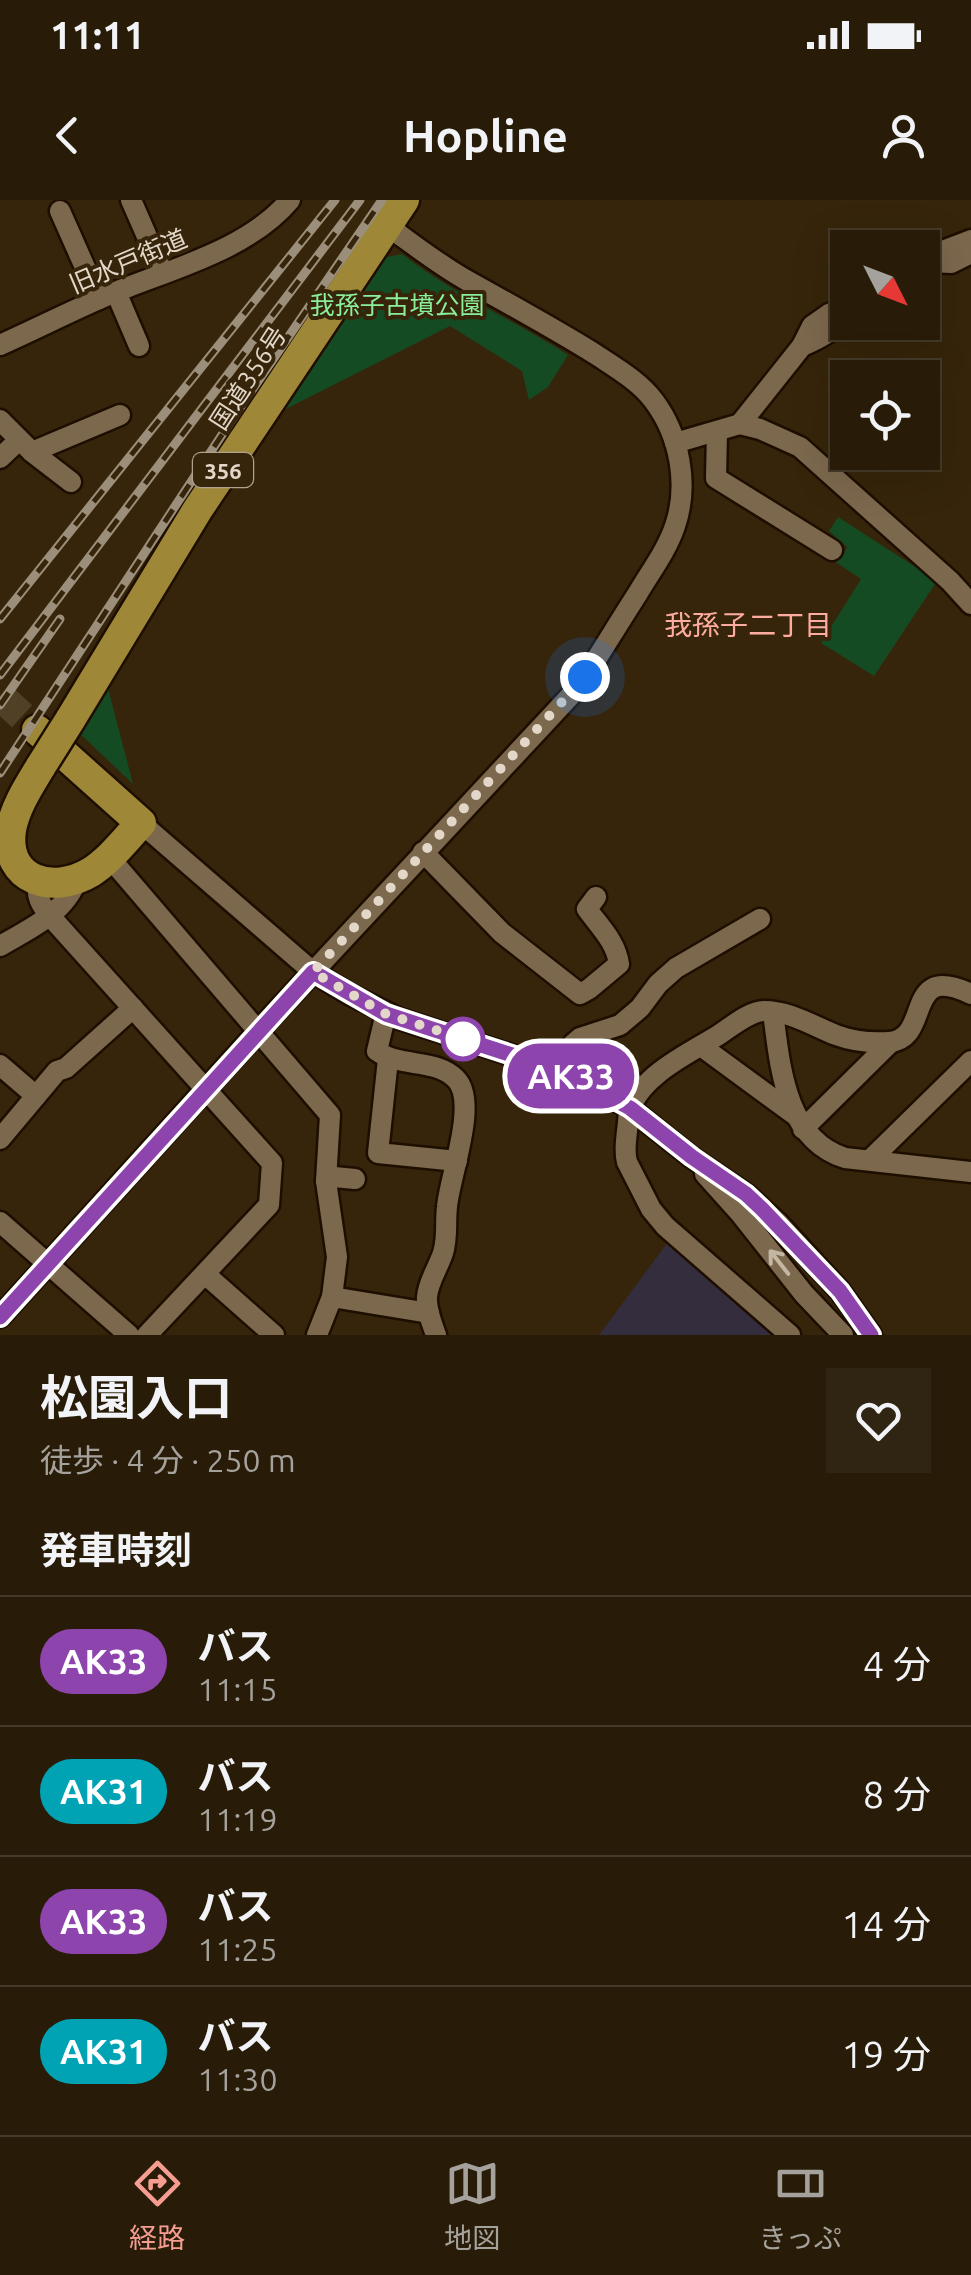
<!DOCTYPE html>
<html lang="ja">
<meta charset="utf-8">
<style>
:root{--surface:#281c08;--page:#302512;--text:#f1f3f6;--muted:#a5a19c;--line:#443a29;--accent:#f59d90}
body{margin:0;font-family:Ubuntu,"Noto Sans JP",sans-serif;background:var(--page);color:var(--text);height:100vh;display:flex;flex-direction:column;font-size:38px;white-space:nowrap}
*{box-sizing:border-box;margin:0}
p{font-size:32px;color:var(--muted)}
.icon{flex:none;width:55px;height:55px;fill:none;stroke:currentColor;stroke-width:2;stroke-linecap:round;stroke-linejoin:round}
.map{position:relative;height:1135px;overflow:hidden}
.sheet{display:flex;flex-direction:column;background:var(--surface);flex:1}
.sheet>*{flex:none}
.badge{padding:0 20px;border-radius:32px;font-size:35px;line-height:65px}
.needle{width:65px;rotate:132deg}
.fabs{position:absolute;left:830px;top:30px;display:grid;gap:20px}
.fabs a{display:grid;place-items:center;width:110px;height:110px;border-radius:0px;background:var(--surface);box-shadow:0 10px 40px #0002,0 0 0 2px var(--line);font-size:50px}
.you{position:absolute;width:50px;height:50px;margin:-25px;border:8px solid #fff;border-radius:50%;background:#1a73e8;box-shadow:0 0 0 15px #1a73e833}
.map>.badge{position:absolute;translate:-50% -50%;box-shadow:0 0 0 5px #fff}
h2{padding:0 40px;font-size:38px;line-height:90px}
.round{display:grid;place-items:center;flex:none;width:105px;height:105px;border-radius:0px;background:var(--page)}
.head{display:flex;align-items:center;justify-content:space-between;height:170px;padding:0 40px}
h1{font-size:48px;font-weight:700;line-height:75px}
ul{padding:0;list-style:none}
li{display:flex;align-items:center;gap:30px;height:130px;padding:0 40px;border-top:2px solid var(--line)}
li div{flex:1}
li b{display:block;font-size:38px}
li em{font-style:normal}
li .badge{min-width:110px;font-weight:700;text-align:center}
.status{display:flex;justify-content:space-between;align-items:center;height:70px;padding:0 50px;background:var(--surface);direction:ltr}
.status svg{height:28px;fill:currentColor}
header{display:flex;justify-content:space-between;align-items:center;height:130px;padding:0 40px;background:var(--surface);font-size:45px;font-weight:700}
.dock{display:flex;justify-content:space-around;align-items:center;height:140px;border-top:2px solid var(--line);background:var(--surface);font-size:28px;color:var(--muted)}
.dock a{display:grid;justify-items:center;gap:5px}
.dock .active{color:var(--accent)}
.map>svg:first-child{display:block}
</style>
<div class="status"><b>11:11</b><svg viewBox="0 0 49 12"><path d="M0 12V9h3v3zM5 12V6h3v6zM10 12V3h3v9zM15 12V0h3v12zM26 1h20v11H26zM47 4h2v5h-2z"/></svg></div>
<header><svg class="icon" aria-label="back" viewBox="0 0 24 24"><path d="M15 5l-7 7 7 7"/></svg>Hopline<svg class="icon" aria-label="person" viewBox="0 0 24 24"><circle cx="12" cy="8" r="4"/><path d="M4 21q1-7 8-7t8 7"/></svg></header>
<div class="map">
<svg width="971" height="1135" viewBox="0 0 971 1135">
<rect width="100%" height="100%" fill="#36250a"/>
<path fill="#342d3d" d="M668,1042L780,1135H599Z"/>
<g fill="#144b22">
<path d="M402,54C453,94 514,120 568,155L548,187L529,200L522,171L450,126L278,213L377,59Z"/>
<path d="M838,317L937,381L874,476L821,443L861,379L837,363L834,358L844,354L847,347L829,331Z"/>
<path d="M105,477L133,584L75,529Z"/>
</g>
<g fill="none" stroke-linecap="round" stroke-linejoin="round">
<path stroke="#504026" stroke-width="30" stroke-dasharray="30 15" stroke-linecap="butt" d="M0,496L37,530"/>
<g stroke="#1d0e00" stroke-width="25">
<g id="minor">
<path d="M131,0L163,73"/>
<path d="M60,11L99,99"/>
<path d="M932,62L951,63L971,53"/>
<path d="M922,66L945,50L971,40"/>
<path d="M116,92L139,146"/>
<path d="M0,145C38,128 75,109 113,93C171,69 248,50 290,0"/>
<path d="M802,146C821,138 835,130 848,113"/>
<path d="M0,220L32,252L71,282"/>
<path d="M740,224L760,229L800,247L950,381L971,404"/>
<path d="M717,232L716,278L832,350"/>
<path d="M675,243L740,224L802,146L812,126L829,114L848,107"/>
<path d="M32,252L120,215"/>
<path d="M0,258L19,240"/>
<path d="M141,623L313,772L349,794L400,819L561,871L630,908L691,957L746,994L779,1024L840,1091L871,1135"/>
<path d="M423,652L502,733L580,794L589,789L619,764C616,742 600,727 587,709L596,697"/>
<path d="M109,657L330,915L326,981L337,1057L332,1097"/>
<path d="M39,682C35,696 41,705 50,716L272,963L269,1005L147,1135"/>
<path d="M0,746C29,729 66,713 77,679"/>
<path d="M773,812C780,866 785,939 845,958L971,972"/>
<path d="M386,813L377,851C400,868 436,858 456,879C479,902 449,978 447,1007C445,1023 448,1037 443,1053C438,1068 428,1082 427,1097C426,1110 432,1123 436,1135"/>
<path d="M701,846L795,915"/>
<path d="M388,859L378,953L457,961"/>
<path d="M0,865L36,896"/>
<path d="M561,871L573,844L580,838L620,825L640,808L658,784L676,768L760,719"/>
<path d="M803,929L891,842"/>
<path d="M0,939L57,871L66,868L133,808"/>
<path d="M870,960L971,861"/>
<path d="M705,974L740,1013L804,1094L843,1135"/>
<path d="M326,981L334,977L355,979"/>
<path d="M0,1022L129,1135"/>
<path d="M205,1074L274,1135"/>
<path d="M0,1117L259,830L572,494L585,477C603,449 620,421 638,393C651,371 667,350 675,326C689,285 680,236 654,201C639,181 616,168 595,154C553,128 511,105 468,81C439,65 413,44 386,25"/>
<path d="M317,1135L332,1097L429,1113"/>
<path d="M790,1135L665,1026L651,1009L627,962C624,951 626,942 627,931C628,925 628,915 630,909C642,875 689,853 717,836C730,828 749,811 764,811C790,811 813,826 836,835C852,841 873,843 889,842C933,839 902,761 971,794"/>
</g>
</g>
<g stroke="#1d0e00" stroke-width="35">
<g id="highway">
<path d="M70,520L198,309L404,0"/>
<path d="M37,530L141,623C125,640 110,660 91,672C53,695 4,681 11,630C15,607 29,586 41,566"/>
</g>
</g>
<use href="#minor" stroke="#7c684d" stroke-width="20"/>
<use href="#highway" stroke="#9e8838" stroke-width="30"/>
<g stroke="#9b8e7a" stroke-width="9">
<g id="rail">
<path d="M0,419L335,0"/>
<path d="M0,475L360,0"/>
<path d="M0,505L60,419"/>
<path d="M0,573L233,218L382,0"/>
</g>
</g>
<use href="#rail" stroke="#36250a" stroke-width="5" stroke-dasharray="15" stroke-linecap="butt"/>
<g stroke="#1d0e00" stroke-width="35" stroke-linecap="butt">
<path id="highway-bridge" d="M41,566L70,520"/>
</g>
<use href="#highway-bridge" stroke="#9e8838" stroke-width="30"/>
</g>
<defs><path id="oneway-shaft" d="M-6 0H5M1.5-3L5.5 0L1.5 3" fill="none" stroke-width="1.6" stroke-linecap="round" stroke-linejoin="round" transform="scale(2.5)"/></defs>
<use stroke="#c3b6a3" href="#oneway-shaft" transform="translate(779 1062) rotate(-128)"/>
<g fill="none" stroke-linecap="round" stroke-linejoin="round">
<g stroke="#fff" stroke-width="22">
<path id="line" d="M0,1117L313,772L386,814L561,871L630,908L692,957L746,994L762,1009L840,1091L871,1135"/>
</g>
<use href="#line" stroke="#8e44ad" stroke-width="15"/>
<path stroke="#e2d7c8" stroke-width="10" stroke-dasharray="0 18" d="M463,839L467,840L386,814L313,772L585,477"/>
</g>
<circle fill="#fff" stroke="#8e44ad" stroke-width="5" cx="463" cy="839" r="20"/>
<g text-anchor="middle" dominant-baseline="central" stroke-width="8" stroke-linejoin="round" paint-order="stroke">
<rect fill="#36250a" stroke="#aea28f" stroke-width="2.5" x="193" y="253" width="60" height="34" rx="8"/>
<g font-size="22" font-weight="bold" fill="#e2d7c8">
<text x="223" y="270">356</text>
</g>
<g font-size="25" fill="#e2d7c8" stroke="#36250a">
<text transform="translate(128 61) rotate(-23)">旧水戸街道</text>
<text transform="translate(248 178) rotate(-57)">国道356号</text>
</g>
<g font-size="25" fill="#89ef9b" stroke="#36250a">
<text x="397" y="105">我孫子古墳公園</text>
</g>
<g font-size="28" fill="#feac9f" stroke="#36250a">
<text x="748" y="424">我孫子二丁目</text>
</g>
</g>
</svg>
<div class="fabs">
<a><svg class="needle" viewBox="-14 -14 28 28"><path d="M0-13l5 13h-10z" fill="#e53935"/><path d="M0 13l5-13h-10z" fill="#a5a19c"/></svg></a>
<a><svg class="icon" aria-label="locate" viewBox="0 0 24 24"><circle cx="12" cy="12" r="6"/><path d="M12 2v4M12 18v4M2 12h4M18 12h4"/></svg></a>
</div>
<div class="you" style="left:585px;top:477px"></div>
<b class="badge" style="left:571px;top:876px;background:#8e44ad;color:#fff">AK33</b>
</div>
<section class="sheet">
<div class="head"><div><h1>松園入口</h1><p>徒歩 · 4 分 · 250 m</p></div><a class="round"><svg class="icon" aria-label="heart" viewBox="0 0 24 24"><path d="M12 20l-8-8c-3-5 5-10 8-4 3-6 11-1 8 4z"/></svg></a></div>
<h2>発車時刻</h2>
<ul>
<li><span class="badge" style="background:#8e44ad;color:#fff">AK33</span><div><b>バス</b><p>11:15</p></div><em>4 分</em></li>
<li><span class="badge" style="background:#00a3b4;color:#fff">AK31</span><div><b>バス</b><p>11:19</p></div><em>8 分</em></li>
<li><span class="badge" style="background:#8e44ad;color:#fff">AK33</span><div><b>バス</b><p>11:25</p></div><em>14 分</em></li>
<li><span class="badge" style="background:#00a3b4;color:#fff">AK31</span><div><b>バス</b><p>11:30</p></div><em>19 分</em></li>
</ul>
</section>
<nav class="dock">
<a class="active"><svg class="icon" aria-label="directions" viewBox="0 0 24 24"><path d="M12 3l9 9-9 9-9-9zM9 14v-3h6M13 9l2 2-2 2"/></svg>経路</a>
<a><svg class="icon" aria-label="map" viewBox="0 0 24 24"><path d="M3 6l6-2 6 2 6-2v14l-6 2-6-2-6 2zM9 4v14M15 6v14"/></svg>地図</a>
<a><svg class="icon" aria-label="tickets" viewBox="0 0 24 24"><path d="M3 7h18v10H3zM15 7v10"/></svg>きっぷ</a>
</nav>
